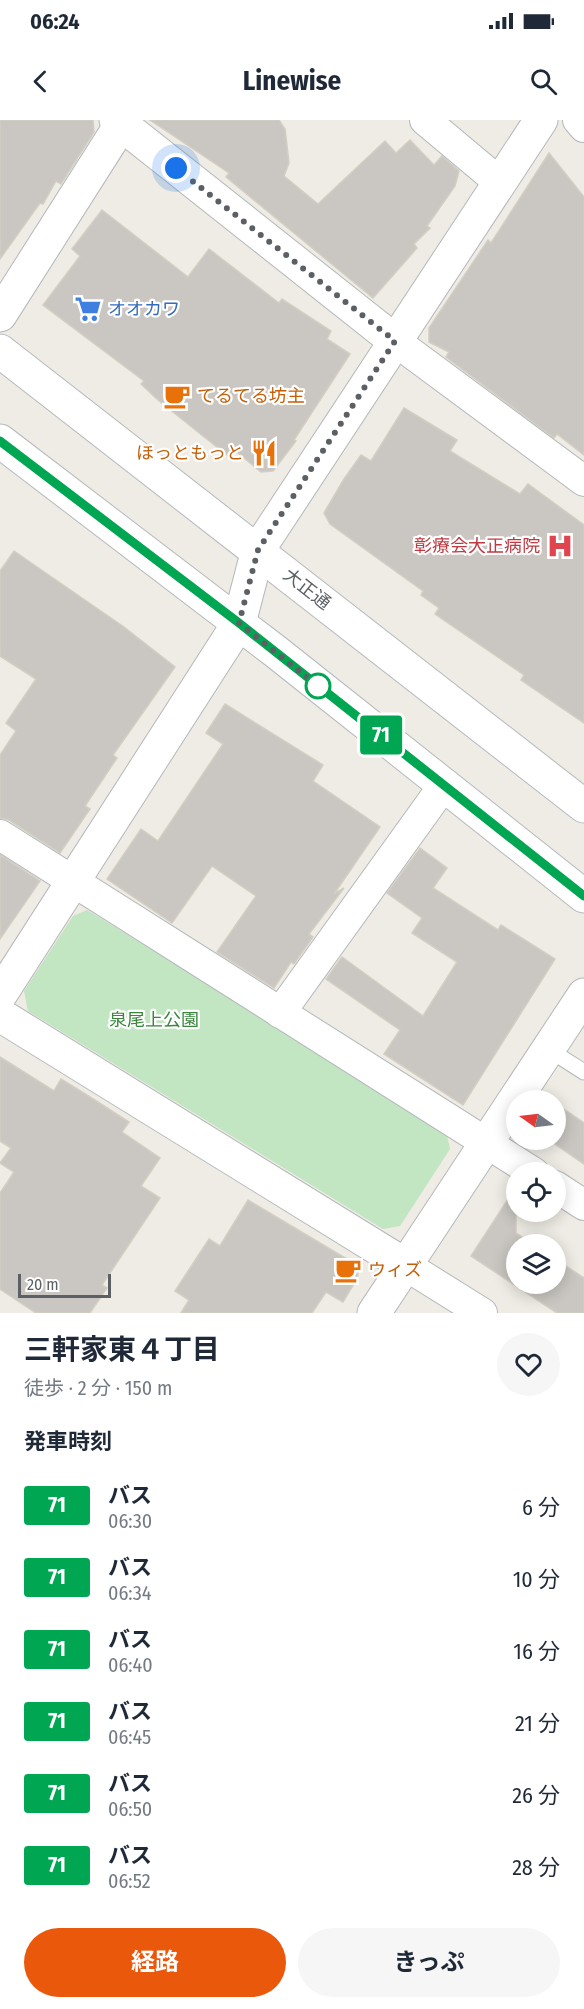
<!DOCTYPE html>
<html lang="ja">
<meta charset="utf-8">
<style>
:root{--surface:#fff;--page:#f6f6f7;--text:#1f2937;--muted:#747a83;--accent:#ea580c}
body{margin:0;font-family:"Fira Sans Condensed","Noto Sans JP",sans-serif;background:var(--page);color:var(--text);height:100vh;display:flex;flex-direction:column;font-size:22px;white-space:nowrap}
*{box-sizing:border-box;margin:0}
p{font-size:20px;color:var(--muted)}
.icon{flex:none;width:33px;height:33px;fill:none;stroke:currentColor;stroke-width:2;stroke-linecap:round;stroke-linejoin:round}
.map{position:relative;height:1193px;overflow:hidden}
.drawer{display:flex;flex-direction:column;background:var(--surface);flex:1}
.drawer>*{flex:none}
.badge{padding:0 12px;border-radius:4px;font-size:21px;line-height:39px}
.needle{width:39px;rotate:284deg}
.buttons{position:absolute;left:506px;top:970px;display:grid;gap:12px}
.buttons a{display:grid;place-items:center;width:60px;height:60px;border-radius:50%;background:var(--surface);box-shadow:0 3px 15px #0003;font-size:30px}
.scale{position:absolute;left:18px;bottom:15px;width:93px;box-sizing:border-box;padding-left:6px;border:3px solid #5c6064;border-top:0;font-size:16px;line-height:21px;white-space:nowrap;color:#5c6064;-webkit-text-stroke:4px #fff;paint-order:stroke}
.you{position:absolute;width:30px;height:30px;margin:-15px;border:4px solid #fff;border-radius:50%;background:#1a73e8;box-shadow:0 0 0 9px #1a73e833}
.map>.badge{position:absolute;translate:-50% -50%;box-shadow:0 0 0 3px #fff}
h2{padding:0 24px;font-size:22px;line-height:54px}
.round{display:grid;place-items:center;flex:none;width:63px;height:63px;border-radius:32px;background:var(--page)}
.headline{display:flex;align-items:center;justify-content:space-between;height:102px;padding:0 24px}
h1{font-size:28px;font-weight:700;line-height:45px}
.action{display:flex;gap:12px;margin-top:auto;padding:12px 24px}
.action a{flex:1;height:69px;border-radius:36px;background:var(--accent);color:#fff;font-size:24px;font-weight:700;line-height:69px;text-align:center}
.action a+a{background:var(--page);color:var(--text)}
ul{padding:0;list-style:none}
li{display:flex;align-items:center;gap:18px;height:72px;padding:0 24px}
li div{flex:1}
li b{display:block;font-size:22px}
li em{font-style:normal}
li .badge{min-width:66px;font-weight:700;text-align:center}
.status{display:flex;justify-content:space-between;align-items:center;height:42px;padding:0 30px;background:var(--surface);direction:ltr}
.status svg{height:16px;fill:currentColor}
header{display:flex;justify-content:space-between;align-items:center;height:78px;padding:0 24px;background:var(--surface);font-size:27px;font-weight:700}
.map>svg:first-child{display:block}
</style>
<div class="status"><b>06:24</b><svg viewBox="0 0 49 12"><path d="M0 12V9h3v3zM5 12V6h3v6zM10 12V3h3v9zM15 12V0h3v12zM26 1h20v11H26zM47 4h2v5h-2z"/></svg></div>
<header><svg class="icon" aria-label="back" viewBox="0 0 24 24"><path d="M15 5l-7 7 7 7"/></svg>Linewise<svg class="icon" aria-label="search" viewBox="0 0 24 24"><circle cx="10" cy="10" r="6"/><path d="M15 15l6 6"/></svg></header>
<div class="map">
<svg width="584" height="1193" viewBox="0 0 584 1193">
<rect width="100%" height="100%" fill="#eeece4"/>
<path fill="#c2e5c2" d="M87,790L446,1011L450,1029L400,1106L383,1109L28,891L24,871L73,796Z"/>
<g fill="#cac7c2" stroke="#d3cec3" stroke-width="1.5">
<path d="M0,0H93L94,12L61,64L56,61L43,84L40,83L0,139Z"/>
<path d="M150,0H279L285,9L289,43L284,56L318,84L385,21L396,33L410,20L434,45L442,36L459,51L455,66L427,106L430,108L414,124L417,128L373,178L226,57L229,53Z"/>
<path d="M549,33L584,77V335L557,314L554,318L446,237L449,232L429,222V208L488,120L491,123Z"/>
<path d="M102,90L188,157L209,129L279,183L282,179L331,211L327,219L350,234L294,320L296,321L273,351L261,352L233,329L228,336L158,280L141,264L144,261L43,185L80,136L72,129Z"/>
<path d="M404,288L457,320L450,331L520,374L528,364L584,405V603L521,560L524,555L435,494L439,488L421,475L423,471L330,404L324,393L344,359L361,335L371,341Z"/>
<path d="M14,431L124,507L175,547L113,635L117,638L85,686L90,689L60,733L9,700L0,698V635L16,611L6,603L36,559L0,536V451Z"/>
<path d="M225,584L323,645L313,661L380,707L334,774L344,768L309,814L313,817L294,844L291,842L274,868L217,832L256,776L212,746L172,803L107,759L141,709L158,721L223,624L206,613Z"/>
<path d="M420,728L447,748L433,768L498,810L501,805L555,839L463,985L384,934L400,910L326,859L342,837L423,896L457,842L412,813L422,798L387,773Z"/>
<path d="M0,735L40,761L0,819Z"/>
<path d="M0,937L54,971L61,959L87,975L129,1002L122,1012L160,1038L141,1066L160,1078L102,1165L107,1168L90,1193H36L0,1169V1073L14,1052L0,1043L11,1028L0,1021Z"/>
<path d="M555,983L584,1003V1044L555,1024Z"/>
<path d="M516,1067V1113L534,1125H516V1164H555V1139L584,1158V1193H557L471,1136Z"/>
<path d="M248,1080L357,1145L358,1157L343,1182L326,1172L312,1193H181L189,1180L175,1171L209,1119L220,1126Z"/>
</g>
<g fill="none" stroke-linecap="round" stroke-linejoin="round">
<g stroke="#b5b7bb" stroke-width="17">
<path id="service" d="M548,929L584,952"/>
</g>
<g stroke="#b5b7bb" stroke-width="32">
<g id="minor">
<path d="M425,0L499,62"/>
<path d="M578,0L584,7"/>
<path d="M395,221L584,361"/>
<path d="M0,715L534,1053"/>
<path d="M280,893L444,665"/>
<path d="M555,1066L584,1085"/>
<path d="M405,1145L482,1193"/>
</g>
</g>
<g stroke="#b5b7bb" stroke-width="35">
<g id="tertiary">
<path d="M116,0L395,221"/>
<path d="M0,195L124,0"/>
<path d="M0,875L239,503L258,430L541,0"/>
<path d="M0,895L405,1145"/>
<path d="M374,1193L584,875"/>
</g>
</g>
<g stroke="#b6b9be" stroke-width="35">
<g id="secondary">
<path d="M0,231L584,686"/>
<path d="M0,321L275,531L584,776"/>
</g>
</g>
<use href="#service" stroke="#fff" stroke-width="15"/>
<use href="#minor" stroke="#fff" stroke-width="30"/>
<use href="#tertiary" stroke="#fff" stroke-width="33"/>
<use href="#secondary" stroke="#fff" stroke-width="33"/>
</g>
<g fill="none" stroke-linecap="round" stroke-linejoin="round">
<g stroke="#fff" stroke-width="14">
<path id="line" d="M0,321L239,503L584,776"/>
</g>
<use href="#line" stroke="#00a651" stroke-width="9"/>
<path stroke="#5c6064" stroke-width="6" stroke-dasharray="0 10.8" d="M176,48L395,221L258,430L239,503L318,566"/>
</g>
<defs>
<g id="supermarket-bare" transform="scale(2.07)"><path d="M-6-5.5h2.5l.6 2H6L4.5 2H-2.5L-4.4-4H-6ZM-1.5 3.2a1.3 1.3 0 1 0 .1 0ZM3 3.2a1.3 1.3 0 1 0 .1 0Z" fill="#3f7fe0" stroke="#fff" stroke-width="2.5" paint-order="stroke"/></g>
<g id="cafe-bare" transform="scale(2.07)"><path d="M-5.5-4.5H6V0H3Q3 3.5 0 3.5H-2.5Q-5.5 3.5-5.5 0ZM3-3.2v2h1.7v-2ZM-6 4.5H4V6H-6Z" fill="#e8710a" stroke="#fff" stroke-width="2.5" paint-order="stroke"/></g>
<g id="restaurant-bare" transform="scale(2.07)"><path d="M-5-6h1v4h1v-4h1v4h1v-4h1v5L-1.5 .5V6h-2V.5L-5-1ZM5-6V6H3V1.5H1.5Q1.5-4 5-6Z" fill="#e8710a" stroke="#fff" stroke-width="2.5" paint-order="stroke"/></g>
<g id="hospital-bare" transform="scale(2.07)"><path d="M-5-5h3v3.5h4V-5h3V5h-3V1.5h-4V5h-3Z" fill="#e0444e" stroke="#fff" stroke-width="2.5" paint-order="stroke"/></g>
</defs>
<g fill-rule="evenodd">
<use href="#supermarket-bare" x="88" y="189"/>
<use href="#cafe-bare" x="177" y="276"/>
<use href="#restaurant-bare" x="264" y="333"/>
<use href="#hospital-bare" x="560" y="426"/>
<use href="#cafe-bare" x="348" y="1150"/>
</g>
<circle fill="#fff" stroke="#00a651" stroke-width="3" cx="318" cy="566" r="12"/>
<g text-anchor="middle" dominant-baseline="central" stroke-width="4.5" stroke-linejoin="round" paint-order="stroke">
<g font-size="18" fill="#366cbe" stroke="#fff" text-anchor="start">
<text x="108" y="189">オオカワ</text>
</g>
<g font-size="18" fill="#c56008" stroke="#fff" text-anchor="start">
<text x="197" y="276">てるてる坊主</text>
<text x="244" y="333" text-anchor="end">ほっともっと</text>
<text x="368" y="1150">ウィズ</text>
</g>
<g font-size="18" fill="#be3a42" stroke="#fff" text-anchor="end">
<text x="540" y="426">彰療会大正病院</text>
</g>
<g font-size="18" fill="#5c6064" stroke="#fff">
<text transform="translate(307 469) rotate(38)">大正通</text>
</g>
<g font-size="18" fill="#39863c" stroke="#fff">
<text x="154" y="900">泉尾上公園</text>
</g>
</g>
</svg>
<div class="buttons">
<a><svg class="needle" viewBox="-14 -14 28 28"><path d="M0-13l5 13h-10z" fill="#e53935"/><path d="M0 13l5-13h-10z" fill="#747a83"/></svg></a>
<a><svg class="icon" aria-label="locate" viewBox="0 0 24 24"><circle cx="12" cy="12" r="6"/><path d="M12 2v4M12 18v4M2 12h4M18 12h4"/></svg></a>
<a><svg class="icon" aria-label="layers" viewBox="0 0 24 24"><path d="M12 4l9 5-9 5-9-5zM3 14l9 5 9-5"/></svg></a>
</div>
<div class="scale">20 m</div>
<div class="you" style="left:176px;top:48px"></div>
<b class="badge" style="left:381px;top:615px;background:#00a651;color:#fff">71</b>
</div>
<section class="drawer">
<div class="headline"><div><h1>三軒家東４丁目</h1><p>徒歩 · 2 分 · 150 m</p></div><a class="round"><svg class="icon" aria-label="heart" viewBox="0 0 24 24"><path d="M12 20l-8-8c-3-5 5-10 8-4 3-6 11-1 8 4z"/></svg></a></div>
<h2>発車時刻</h2>
<ul>
<li><span class="badge" style="background:#00a651;color:#fff">71</span><div><b>バス</b><p>06:30</p></div><em>6 分</em></li>
<li><span class="badge" style="background:#00a651;color:#fff">71</span><div><b>バス</b><p>06:34</p></div><em>10 分</em></li>
<li><span class="badge" style="background:#00a651;color:#fff">71</span><div><b>バス</b><p>06:40</p></div><em>16 分</em></li>
<li><span class="badge" style="background:#00a651;color:#fff">71</span><div><b>バス</b><p>06:45</p></div><em>21 分</em></li>
<li><span class="badge" style="background:#00a651;color:#fff">71</span><div><b>バス</b><p>06:50</p></div><em>26 分</em></li>
<li><span class="badge" style="background:#00a651;color:#fff">71</span><div><b>バス</b><p>06:52</p></div><em>28 分</em></li>
</ul>
<div class="action"><a>経路</a><a>きっぷ</a></div>
</section>
